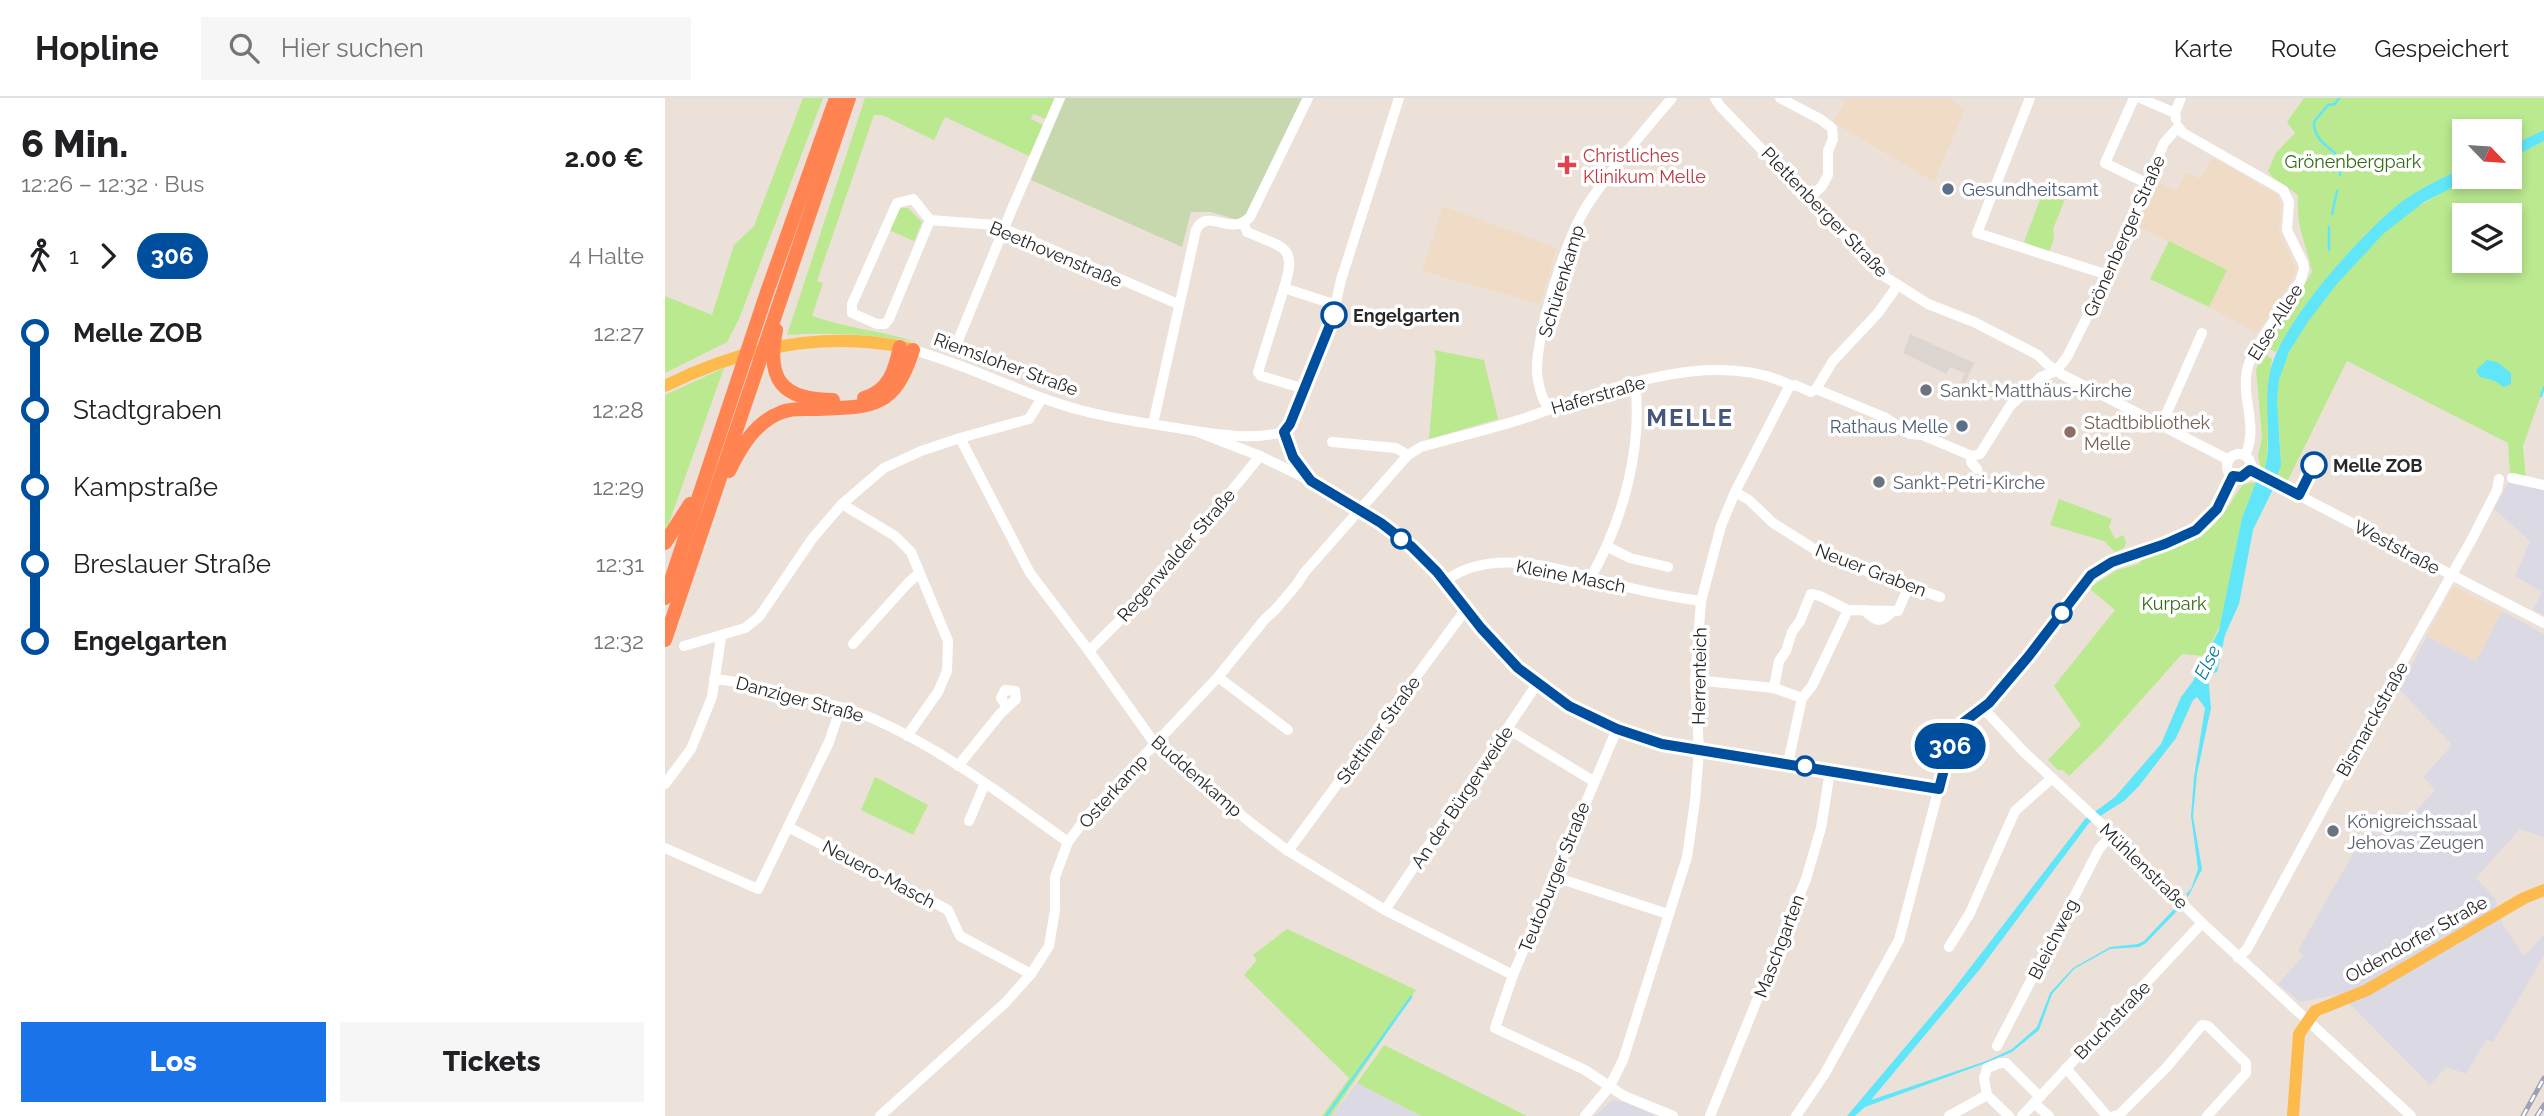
<!DOCTYPE html>
<html lang="de">
<meta charset="utf-8">
<style>
:root{--surface:#fff;--page:#f6f6f6;--text:#202124;--muted:#757577;--line:#e0e0e0;--accent:#1a73e8}
body{margin:0;font-family:Raleway,sans-serif;background:var(--page);color:var(--text);height:100vh;display:flex;flex-direction:column;font-size:26px;white-space:nowrap}
*{box-sizing:border-box;margin:0}
p{font-size:23px;color:var(--muted)}
.icon{flex:none;width:38px;height:38px;fill:none;stroke:currentColor;stroke-width:2;stroke-linecap:round;stroke-linejoin:round}
.map{position:relative;flex:1;overflow:hidden}
.drawer{display:flex;flex-direction:column;background:var(--surface);width:665px}
.drawer>*{flex:none}
.badge{padding:0 14px;border-radius:23px;font-size:24px;line-height:46px}
.needle{width:46px;rotate:115deg}
.fabs{position:absolute;left:1787px;top:21px;display:grid;gap:14px}
.fabs a{display:grid;place-items:center;width:70px;height:70px;border-radius:0px;background:var(--surface);box-shadow:0 4px 10px #0003;font-size:35px}
.map>.badge{position:absolute;translate:-50% -50%;box-shadow:0 0 0 4px #fff}
.legs{display:flex;align-items:center;gap:10px;height:77px;padding:0 21px;font-size:23px}
.legs p{margin-inline-start:auto}
.summary{display:flex;align-items:center;justify-content:space-between;height:119px;padding:0 21px}
h1{font-size:38px;font-weight:800;line-height:52px}
.action{display:flex;gap:14px;margin-top:auto;padding:14px 21px}
.action a{flex:1;height:80px;border-radius:0px;background:var(--accent);color:#fff;font-size:28px;font-weight:800;line-height:80px;text-align:center}
.action a+a{background:var(--page);color:var(--text)}
ul{padding:0 21px;list-style:none}
li{display:flex;align-items:center;gap:24px;height:77px;font-size:26px}
li i{display:grid;place-items:center;width:10px;height:100%;margin:0 9px;background:currentColor}
li i::after{content:'';width:18px;height:18px;margin:-9px;border:5px solid;border-radius:50%;background:var(--surface)}
li p{margin-inline-start:auto}
li:first-child i{background:linear-gradient(#0000 50%,currentColor 0)}
li:last-child i{background:linear-gradient(currentColor 50%,#0000 0)}
header{display:flex;align-items:center;gap:42px;box-sizing:border-box;height:98px;padding:0 35px;background:var(--surface);border-bottom:2px solid var(--line)}
header strong{font-size:33px}
nav{display:flex;gap:38px;margin-inline-start:auto;font-size:24px}
.search{width:490px;height:63px;background:var(--page);display:flex;align-items:center;gap:18px;box-sizing:border-box;padding:0 24px;border-radius:0px;color:var(--muted);font-size:26px}
main{display:flex;flex:1;min-height:0}
.map>svg:first-child{display:block}
</style>
<header>
<strong>Hopline</strong>
<div class="search"><svg class="icon" aria-label="search" viewBox="0 0 24 24"><circle cx="10" cy="10" r="6"/><path d="M15 15l6 6"/></svg>Hier suchen</div>
<nav><a>Karte</a><a>Route</a><a>Gespeichert</a></nav>
</header>
<main>
<section class="drawer">
<div class="summary"><div><h1>6 Min.</h1><p>12:26 – 12:32 · Bus</p></div><b>2.00 €</b></div>
<div class="legs"><svg class="icon" aria-label="walk" viewBox="0 0 24 24"><circle cx="13" cy="4" r="2"/><path d="M13 8l-2 6 4 7M11 14l-3 7M7 12l3-4h3l4 4"/></svg>1<svg class="icon" aria-label="forward" viewBox="0 0 24 24"><path d="M9 5l7 7-7 7"/></svg><b class="badge" style="background:#004f9f;color:#fff">306</b><p>4 Halte</p></div>
<ul>
<li><i style="color:#004f9f"></i><b>Melle ZOB</b><p>12:27</p></li>
<li><i style="color:#004f9f"></i><span>Stadtgraben</span><p>12:28</p></li>
<li><i style="color:#004f9f"></i><span>Kampstraße</span><p>12:29</p></li>
<li><i style="color:#004f9f"></i><span>Breslauer Straße</span><p>12:31</p></li>
<li><i style="color:#004f9f"></i><b>Engelgarten</b><p>12:32</p></li>
</ul>
<div class="action"><a>Los</a><a>Tickets</a></div>
</section>
<div class="map">
<svg width="1879" height="1018" viewBox="0 0 1879 1018">
<rect width="100%" height="100%" fill="#ece1d8"/>
<g fill="#dbdae4">
<path d="M1844,383L1879,391V517L1868,512L1877,494L1850,478L1865,443L1829,411Z"/>
<path d="M1837,513L1879,536V739L1855,731L1811,780L1830,800L1837,825L1859,858L1879,837V858L1828,944L1821,942L1801,976L1781,969L1765,987L1675,896L1635,904L1613,886L1638,858L1633,852L1700,735L1707,733L1713,738L1734,714L1744,721L1770,692L1758,679L1787,647L1734,591L1762,538L1811,563Z"/>
<path d="M692,985L756,1018H666Z"/>
<path d="M948,1002L960,1004L991,1018H929Z"/>
</g>
<g fill="#f0dcc6">
<path d="M1174,0H1284L1300,11L1269,84L1168,24L1180,4Z"/>
<path d="M1547,59L1613,97L1616,107L1614,131L1631,171L1630,177L1592,235L1544,209L1562,172L1472,128L1492,84L1512,93L1521,74L1536,81Z"/>
<path d="M778,108L892,150L875,206L757,173Z"/>
<path d="M1790,489L1837,513L1811,563L1762,538L1787,491Z"/>
</g>
<g fill="#bae98f" fill-rule="evenodd">
<path d="M138,0H158L74,221L62,244L0,275V198L47,217L69,147L89,128Z"/>
<path d="M200,0H390L381,21L368,16L366,21L378,27L364,58L280,19L269,42L217,17H209L152,183L158,185L147,218C181,230 217,233 252,244C206,237 168,234 122,237Z"/>
<path d="M1639,0H1879V32L1845,48L1844,33H1799V70C1777,80 1753,91 1734,107C1683,147 1645,201 1611,254L1602,250L1647,174C1641,143 1631,132 1633,98C1625,88 1609,84 1603,73L1611,55L1630,35L1622,24Z"/>
<path d="M1879,43V289L1858,348L1861,381L1845,376L1843,345L1682,263L1622,384L1613,379C1621,346 1606,312 1615,278C1628,229 1697,150 1737,119C1752,108 1768,100 1783,91C1791,87 1799,81 1807,79C1818,76 1833,79 1844,79L1845,61ZM1799,117H1844V163H1799Z"/>
<path d="M1379,91L1400,101L1388,131L1389,141L1384,154L1359,144Z"/>
<path d="M233,110H243L257,124L249,143L224,132Z"/>
<path d="M1504,143L1562,172L1544,209L1485,181Z"/>
<path d="M769,252L819,262L833,321L764,341L771,259Z"/>
<path d="M1599,256L1607,261C1600,298 1606,335 1600,373L1596,371L1593,358L1597,339L1591,271Z"/>
<path d="M59,270L0,436V297Z"/>
<path d="M1591,384L1577,420L1557,523L1540,558L1517,556L1435,648L1404,678L1398,672H1393L1383,662L1416,627L1389,588L1450,512L1424,490L1452,472L1474,466L1477,460C1538,442 1543,441 1578,386Z"/>
<path d="M1394,401L1447,421L1444,429L1450,441L1458,437L1461,444L1459,450L1450,454L1439,443L1385,427Z"/>
<path d="M210,679L263,707L248,737L196,712Z"/>
<path d="M622,831L751,892L666,1018H657L684,980L579,877L592,862L588,857Z"/>
<path d="M719,947L862,1018H756L692,985Z"/>
</g>
<path fill="#c8d8ae" d="M400,0H637L582,115L573,122L546,114H526L517,149L366,82Z"/>
<path fill="#dcd5d0" d="M1245,236L1309,265L1297,291L1294,289L1300,275L1285,269L1281,276L1238,255Z"/>
<g fill="#61e6f9">
<path d="M1879,32V43L1845,61V48Z"/>
<path d="M1799,70V79H1808L1759,104L1718,136L1671,187L1642,225L1624,254L1614,282L1612,302L1616,367L1608,391L1588,432L1574,506L1560,537L1552,574L1545,576L1543,579L1546,610L1532,676L1528,718L1537,771L1523,799L1521,796L1526,791L1533,771L1526,718L1529,679L1540,610L1532,599L1528,602L1511,640L1474,688L1459,703L1424,725L1315,871L1206,1002L1324,962L1347,951L1372,929L1385,895L1408,870L1445,849L1473,846L1479,843L1511,809L1513,812L1481,845L1474,849L1445,851L1409,871L1387,896L1374,932L1347,954L1318,966L1200,1009L1190,1018H1182L1284,897L1420,721L1450,699L1496,646L1516,599L1528,583L1554,532L1577,420L1591,384L1595,385C1611,349 1597,311 1605,274C1615,226 1695,137 1734,106C1753,91 1777,80 1799,70Z"/>
<path d="M1822,262L1832,264L1846,275V286L1839,289C1836,288 1834,285 1831,284C1822,278 1815,284 1811,272Z"/>
</g>
<g fill="none" stroke-linecap="round" stroke-linejoin="round">
<g stroke="#61e6f9" stroke-width="2.5">
<path d="M1674,0L1670,6L1663,7L1649,24C1649,40 1659,46 1670,55L1675,77"/>
<path d="M1667,116L1672,93"/>
<path d="M1664,152V129"/>
<path d="M1876,298L1879,289"/>
<path d="M661,1018L746,899"/>
</g>
<g stroke="#fff" stroke-width="10">
<path d="M1050,0L1055,8L1219,178L1263,206L1309,224L1373,257L1382,266L1396,276L1564,362"/>
<path d="M1115,0L1155,21L1167,30L1168,41L1163,53V77L1157,88L1145,100"/>
<path d="M1365,0L1312,135L1443,177"/>
<path d="M1469,0L1440,65L1483,86"/>
<path d="M1475,0L1510,15"/>
<path d="M1511,21L1510,15L1516,0"/>
<path d="M1513,29L1518,35L1618,92L1624,104L1622,132L1638,165L1639,171L1635,184C1623,203 1585,253 1582,272C1576,301 1594,330 1580,357"/>
<path d="M248,101L265,122L224,221L220,226H212L187,215V206L232,105Z"/>
<path d="M265,122L330,127L513,206"/>
<path d="M579,126L582,134C618,150 633,147 619,190L671,207"/>
<path d="M619,190L593,274L596,278L640,291"/>
<path d="M292,245L347,111L395,0"/>
<path d="M248,252C307,268 360,298 419,313C453,322 489,326 524,332C554,337 589,342 619,334"/>
<path d="M1151,291L1168,263L1213,215L1233,187"/>
<path d="M884,311C877,302 873,286 872,275C871,235 901,140 923,106C948,69 978,34 1007,0"/>
<path d="M488,326L531,132C543,108 565,140 585,119L643,0"/>
<path d="M1497,326L1537,235"/>
<path d="M533,334L595,358L646,383L663,395L716,425L760,461L816,530L853,570L904,608L934,623L997,646L1274,691"/>
<path d="M619,334L625,326L666,226L676,182L734,0"/>
<path d="M619,334L628,359L641,378"/>
<path d="M295,340L365,475L424,553L490,646L586,725L623,753L720,812L848,877"/>
<path d="M667,344L731,350L743,357"/>
<circle cx="1574" cy="368" r="12"/>
<path d="M1307,358L1315,356L1345,308L1376,279L1391,273L1402,259L1443,177L1499,45L1513,29"/>
<path d="M1585,372L1879,525"/>
<path d="M1847,380L1879,387"/>
<path d="M1070,394L1084,402L1108,425L1162,459L1275,499"/>
<path d="M177,406L230,438L246,454L283,543L282,573L273,594L242,638"/>
<path d="M943,449L965,460L1003,469"/>
<path d="M926,479C958,422 978,350 970,284"/>
<path d="M780,483C827,448 895,471 946,485C976,493 1006,499 1036,503"/>
<path d="M1199,512C1211,524 1216,526 1228,513"/>
<path d="M188,546L243,485L253,476"/>
<path d="M19,548L80,530L94,519L147,441L177,406L219,370L256,353L295,340L364,321L377,300"/>
<path d="M424,553L489,488L595,358"/>
<path d="M553,579L623,632"/>
<path d="M49,581C74,583 97,589 122,596C151,603 182,609 209,621C279,652 341,700 403,744"/>
<path d="M1030,582L1109,590L1137,600"/>
<path d="M1109,590L1114,563L1121,553L1127,534L1135,523L1146,496L1155,498L1183,512"/>
<path d="M1318,610L1359,654L1460,748L1537,825L1746,1018"/>
<path d="M843,631L928,683"/>
<path d="M952,631L848,877L830,930L920,972L959,998L1008,1018"/>
<path d="M1123,665L1137,600L1147,588L1183,512L1233,513L1244,488"/>
<path d="M293,668L335,616L351,601L350,593L340,592L336,600L342,609"/>
<path d="M0,686L26,651L47,599L56,539"/>
<path d="M304,723L320,685"/>
<path d="M123,729L283,812L295,838L366,876"/>
<path d="M0,750L93,791L164,644L176,609"/>
<path d="M623,753L801,511"/>
<path d="M890,779L1003,816"/>
<path d="M720,812L872,586"/>
<path d="M1284,849L1305,815L1350,713L1387,680"/>
<path d="M1573,860L1582,851L1738,563L1807,441L1832,392L1834,381"/>
<path d="M1332,948L1434,751L1447,736"/>
<path d="M1401,970L1442,1018"/>
<path d="M1322,997L1319,980L1322,970L1335,965H1341L1375,999"/>
<path d="M1369,1005L1384,1018"/>
<path d="M215,1018L341,904L366,876L384,848L390,812V779L403,744L424,716L553,579L600,521L610,512L632,486L639,475L743,357L756,349C793,338 832,330 869,317C943,290 1052,249 1127,288"/>
<path d="M920,1018L945,988L958,962L1022,759L1030,703L1034,652L1030,582L1036,503L1056,428L1070,394L1124,289L1130,287L1146,294L1151,291L1219,319L1245,336L1257,337L1307,358L1306,364L1312,371"/>
<path d="M1045,1018L1141,781L1156,730L1165,673"/>
<path d="M1131,1018L1159,977L1234,842L1285,648L1295,627L1324,605L1356,569L1426,477L1447,464L1500,446L1530,432L1552,411L1568,378"/>
<path d="M1284,1018L1322,997L1344,1018"/>
<path d="M1357,1018L1537,825"/>
<path d="M1449,1018L1454,1017L1501,970L1537,927L1543,928L1581,965V975L1542,1018"/>
</g>
<g stroke="#fdbb4d" stroke-width="12">
<path d="M0,288C76,250 159,232 243,250"/>
<path d="M1628,1018L1634,936L1650,913L1702,892L1859,800L1879,792"/>
</g>
<g stroke="#ff8451" stroke-width="14">
<path d="M111,232C101,282 117,302 168,302"/>
<path d="M199,300C224,293 230,272 235,249"/>
<path d="M64,373C76,349 90,324 117,314C126,310 139,311 149,311C206,309 229,312 248,252"/>
<path d="M0,445L25,406"/>
<path d="M0,500L102,194L171,0"/>
<path d="M0,542L184,0"/>
</g>
<g stroke="#9ba2b5" stroke-width="5">
<g id="rail">
<path d="M1858,1018L1879,980"/>
<path d="M1872,1018L1879,1007"/>
</g>
</g>
<use href="#rail" stroke="#fff" stroke-width="2.5" stroke-dasharray="8" stroke-linecap="butt"/>
</g>
<g fill="none" stroke-linecap="round" stroke-linejoin="round">
<g stroke="#fff" stroke-width="16">
<path id="line-1" d="M669,217L625,326L619,334L628,359L646,383L716,425L747,449L772,474L816,530L853,570L904,608L952,631L997,646L1274,691L1285,648L1295,627L1324,605L1363,559L1426,477L1447,464L1500,446L1531,432L1552,411L1568,378L1576,379L1585,372L1634,397L1649,367"/>
</g>
<use href="#line-1" stroke="#004f9f" stroke-width="10"/>
</g>
<path fill="#e0444e" stroke="#fff" stroke-width="2.5" d="M898.5 56.5h7v7h7v7h-7v7h-7v-7h-7v-7h7z"/>
<g fill="#5c6f8a" stroke="#fff" stroke-width="2.5">
<circle cx="1283" cy="91" r="7"/>
<circle cx="1297" cy="328" r="7"/>
</g>
<g fill="#fff" stroke="#004f9f" stroke-width="3.5">
<circle cx="669" cy="217" r="12"/>
<circle cx="1649" cy="367" r="12"/>
<circle cx="736" cy="441" r="9"/>
<circle cx="1397" cy="515" r="9"/>
<circle cx="1140" cy="668" r="9"/>
</g>
<g fill="#6b7280" stroke="#fff" stroke-width="2.5">
<circle cx="1261" cy="292" r="7"/>
<circle cx="1214" cy="384" r="7"/>
<circle cx="1668" cy="733" r="7"/>
</g>
<circle fill="#8d6e63" stroke="#fff" stroke-width="2.5" cx="1405" cy="334" r="7"/>
<g text-anchor="middle" dominant-baseline="central" stroke-width="7" stroke-linejoin="round" paint-order="stroke">
<g font-size="18" fill="#be3a42" stroke="#fff" text-anchor="start">
<text x="918" y="57">Christliches<tspan x="918" dy="21">Klinikum Melle</tspan></text>
</g>
<g font-size="18" fill="#316b13" stroke="#fff">
<text x="1688" y="63">Grönenbergpark</text>
<text x="1509" y="505">Kurpark</text>
</g>
<g font-size="18" fill="#4e5e75" stroke="#fff" text-anchor="start">
<text x="1297" y="91">Gesundheitsamt</text>
<text x="1283" y="328" text-anchor="end">Rathaus Melle</text>
</g>
<g font-size="18" fill="#282828" stroke="#fff">
<text transform="translate(1160 114) rotate(46)">Plettenberger Straße</text>
<text transform="translate(1459 138) rotate(-66)">Grönenberger Straße</text>
<text transform="translate(391 156) rotate(23)">Beethovenstraße</text>
<text transform="translate(896 183) rotate(-73)">Schürenkamp</text>
<text transform="translate(1610 224) rotate(-58)">Else-Allee</text>
<text transform="translate(341 266) rotate(20)">Riemsloher Straße</text>
<text transform="translate(933 297) rotate(-16)">Haferstraße</text>
<text transform="translate(1732 449) rotate(28)">Weststraße</text>
<text transform="translate(511 457) rotate(-49)">Regenwalder Straße</text>
<text transform="translate(1206 472) rotate(21)">Neuer Graben</text>
<text transform="translate(906 478) rotate(11)">Kleine Masch</text>
<text transform="translate(1034 578) rotate(-89)">Herrenteich</text>
<text transform="translate(135 601) rotate(15)">Danziger Straße</text>
<text transform="translate(1707 621) rotate(-61)">Bismarckstraße</text>
<text transform="translate(713 632) rotate(-54)">Stettiner Straße</text>
<text transform="translate(532 678) rotate(41)">Buddenkamp</text>
<text transform="translate(448 693) rotate(-48)">Osterkamp</text>
<text transform="translate(797 699) rotate(-56)">An der Bürgerweide</text>
<text transform="translate(1479 768) rotate(44)">Mühlenstraße</text>
<text transform="translate(214 776) rotate(28)">Neuero-Masch</text>
<text transform="translate(889 779) rotate(-68)">Teutoburger Straße</text>
<text transform="translate(1388 841) rotate(-63)">Bleichweg</text>
<text transform="translate(1751 841) rotate(-29)">Oldendorfer Straße</text>
<text transform="translate(1114 848) rotate(-69)">Maschgarten</text>
<text transform="translate(1447 922) rotate(-46)">Bruchstraße</text>
</g>
<g font-size="18" font-weight="bold" fill="#282828" stroke="#fff" text-anchor="start">
<text x="688" y="217">Engelgarten</text>
<text x="1668" y="367">Melle ZOB</text>
</g>
<g font-size="18" fill="#5b616d" stroke="#fff" text-anchor="start">
<text x="1275" y="292">Sankt-Matthäus-Kirche</text>
<text x="1228" y="384">Sankt-Petri-Kirche</text>
<text x="1682" y="723">Königreichssaal<tspan x="1682" dy="21">Jehovas Zeugen</tspan></text>
</g>
<g font-size="18" fill="#785e54" stroke="#fff" text-anchor="start">
<text x="1419" y="324">Stadtbibliothek<tspan x="1419" dy="21">Melle</tspan></text>
</g>
<g font-size="19" font-style="italic" fill="#027c9c" stroke="#fff">
<text transform="translate(1542 564) rotate(-64)">Else</text>
</g>
<g font-size="24" font-weight="bold" letter-spacing="2" fill="#45577d" stroke="#fff">
<text x="1025" y="319">MELLE</text>
</g>
</g>
</svg>
<div class="fabs">
<a><svg class="needle" viewBox="-14 -14 28 28"><path d="M0-13l5 13h-10z" fill="#e53935"/><path d="M0 13l5-13h-10z" fill="#757577"/></svg></a>
<a><svg class="icon" aria-label="layers" viewBox="0 0 24 24"><path d="M12 4l9 5-9 5-9-5zM3 14l9 5 9-5"/></svg></a>
</div>
<b class="badge" style="left:1285px;top:648px;background:#004f9f;color:#fff">306</b>
</div>
</main>
